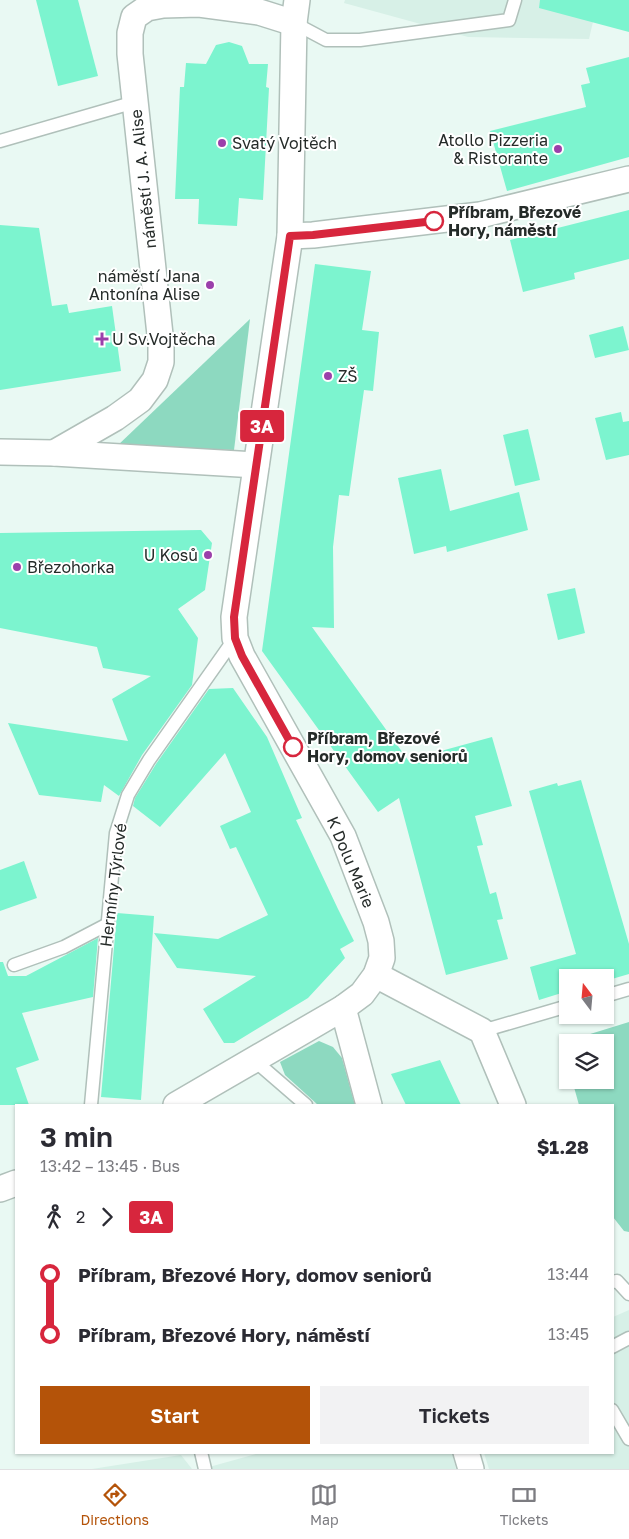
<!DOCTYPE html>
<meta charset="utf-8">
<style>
:root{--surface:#fff;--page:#f2f2f3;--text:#2b2b33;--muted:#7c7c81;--line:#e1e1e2;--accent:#b45309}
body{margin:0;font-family:"Golos Text",sans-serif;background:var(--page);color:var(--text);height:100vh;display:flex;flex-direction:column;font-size:19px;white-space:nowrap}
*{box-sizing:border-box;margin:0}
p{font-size:16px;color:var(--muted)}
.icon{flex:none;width:28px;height:28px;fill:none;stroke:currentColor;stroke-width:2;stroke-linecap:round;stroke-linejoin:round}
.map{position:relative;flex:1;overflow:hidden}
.drawer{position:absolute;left:15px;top:1104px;width:599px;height:350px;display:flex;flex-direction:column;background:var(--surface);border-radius:0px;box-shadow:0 1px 4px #0004}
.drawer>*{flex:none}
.badge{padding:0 10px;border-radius:4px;font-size:18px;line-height:32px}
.needle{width:32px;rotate:344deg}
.buttons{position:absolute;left:559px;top:969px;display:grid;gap:10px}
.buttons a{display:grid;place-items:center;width:55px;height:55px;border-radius:0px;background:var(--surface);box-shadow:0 1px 4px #0004;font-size:25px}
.map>.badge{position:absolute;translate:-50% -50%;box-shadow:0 0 0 2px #fff}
.legs{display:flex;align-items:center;gap:8px;height:55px;padding:0 25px;font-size:16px}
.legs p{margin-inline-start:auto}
.head{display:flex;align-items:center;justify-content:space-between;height:85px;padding:0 25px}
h1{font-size:28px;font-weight:600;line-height:38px}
.button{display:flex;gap:10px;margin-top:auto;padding:10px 25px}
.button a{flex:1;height:58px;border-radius:0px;background:var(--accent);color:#fff;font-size:20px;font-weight:600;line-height:58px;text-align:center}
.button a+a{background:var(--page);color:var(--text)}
ul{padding:0 25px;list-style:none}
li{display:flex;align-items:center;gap:18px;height:60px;font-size:19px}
li i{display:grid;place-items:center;width:8px;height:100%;margin:0 6px;background:currentColor}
li i::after{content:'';width:12px;height:12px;margin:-6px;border:4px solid;border-radius:50%;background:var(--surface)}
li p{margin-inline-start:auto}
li:first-child i{background:linear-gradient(#0000 50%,currentColor 0)}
li:last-child i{background:linear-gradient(currentColor 50%,#0000 0)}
.tabs{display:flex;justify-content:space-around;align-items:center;height:70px;border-top:1px solid var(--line);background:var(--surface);font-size:14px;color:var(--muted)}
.tabs a{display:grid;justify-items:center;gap:2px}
.tabs .selected{color:var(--accent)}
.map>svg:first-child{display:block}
</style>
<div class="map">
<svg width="629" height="1469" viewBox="0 0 629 1469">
<rect width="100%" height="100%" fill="#e9f9f3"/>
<g fill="#d7f0e7">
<path d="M345,0H598L589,39L468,37L344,3Z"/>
<path d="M629,1310V1469H489L484,1453L612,1452L613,1317Z"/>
<path d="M263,1452L452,1453L456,1469H202Z"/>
<path d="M181,1455L192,1469H92Z"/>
</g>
<g fill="#8dd9c0">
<path d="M250,319L234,450L116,447Z"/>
<path d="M629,1022V1232L624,1231L613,1217L612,1105H579L572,1080H605V1042H568L567,1065L561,1043Z"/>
<path d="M319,1041L333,1047L342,1058L355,1105H318L285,1075L280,1062Z"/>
</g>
<g fill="#7cf4cf">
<path d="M36,0H78L98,76L58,86Z"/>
<path d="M540,0H629V32L539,8Z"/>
<path d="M229,42L242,46L249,64H268L266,87L269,88L263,200L239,198L237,226L198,224L199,199H175L180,87H184L186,63L206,64L216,45Z"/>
<path d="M629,57V157L507,191L490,131L586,107L581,85L590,83L586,68Z"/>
<path d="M629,210V259L574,273L575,279L523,292L510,240Z"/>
<path d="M0,225L39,228L52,306L67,304L69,313L112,306L121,371L0,390Z"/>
<path d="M315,264L371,271L362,330L379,332L373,391L364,390L349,496L339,495L333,547L334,628L312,627L408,760L492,737L512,806L475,816L483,845L477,846L490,894L496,892L503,919L497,920L508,959L446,975L399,798L378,812L262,651Z"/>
<path d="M623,326L629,350L595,358L589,335Z"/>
<path d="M621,412L623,422L629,421V455L606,460L595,418Z"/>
<path d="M528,429L540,480L515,486L503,435Z"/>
<path d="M441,469L450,511L519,492L528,530L447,552L446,546L414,554L398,478Z"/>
<path d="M201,530L212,543L205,590L178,609L198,638L192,685L142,755L119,796L104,785L101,802L39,795L8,723L128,741L112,699L151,676L103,668L97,647L0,628V533Z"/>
<path d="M575,588L585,633L558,640L547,594Z"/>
<path d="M233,688L267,737L302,818L296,820L338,909L354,941L340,949L345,958L308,998L234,1043H224L203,1009L256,976L177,968L154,933L218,939L268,915L236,847L230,849L220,826L251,812L225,753L160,827L133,806L135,798L156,764L209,689Z"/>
<path d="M581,780L629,944V974L605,981V978H568V991L539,1000L530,967L576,954L529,791L557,783L558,786Z"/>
<path d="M24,861L37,898L0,911V870Z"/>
<path d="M117,913L154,916L141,1100L101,1097Z"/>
<path d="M98,938L93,997L22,1013L39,1060L16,1068L29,1105H0V962H3L8,976H26Z"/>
<path d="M440,1060L461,1105H406L391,1074Z"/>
</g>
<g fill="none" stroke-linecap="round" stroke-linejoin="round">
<g stroke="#b0c0ba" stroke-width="15">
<g id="service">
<path d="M294,23L326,40H360L509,20L515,0"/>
<path d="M0,141L135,102"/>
<path d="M14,965L64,947L108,924"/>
<path d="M605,996L629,989"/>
<path d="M482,1031L568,1006"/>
<path d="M254,1060L306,1105"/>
<path d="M91,1105L116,833L128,795L149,760L235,638"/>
<path d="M612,1282L617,1281L629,1294"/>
<path d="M612,1347L629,1338"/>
<path d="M612,1410L629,1439"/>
<path d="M201,1452L205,1469"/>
</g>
</g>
<g stroke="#b0c0ba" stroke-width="28">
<g id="minor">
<path d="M290,236L313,235L480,215L629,179"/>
<path d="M0,452L54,453L256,465"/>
<path d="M54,453L115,418L140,400L155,380L161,362V344L130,54V33L134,17L147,8L163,5L199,4L259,12L294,23"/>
<path d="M376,975L482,1031L513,1105"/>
<path d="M343,1008L369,1105"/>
<path d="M176,1105L343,1008L362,994L376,975L382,958L381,941L376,922L343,836L242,656L235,638L234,617L290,236L294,23L297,0"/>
<path d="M0,1189L16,1183"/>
<path d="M466,1452L471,1469"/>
</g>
</g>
<use href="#service" stroke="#fff" stroke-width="12"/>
<use href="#minor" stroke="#fff" stroke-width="25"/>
</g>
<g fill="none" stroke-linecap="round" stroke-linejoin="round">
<g stroke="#fff" stroke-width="11">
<path id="line-1" d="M293,747L242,656L235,638L234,617L290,236L313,235L434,221"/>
</g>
<use href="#line-1" stroke="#d7263d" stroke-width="8"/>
</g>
<g fill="#9b40ab" stroke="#fff" stroke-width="2">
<circle cx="222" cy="143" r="5"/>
<circle cx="558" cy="149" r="5"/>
<circle cx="210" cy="285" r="5"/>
<path d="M99.5 331.5h5v5h5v5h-5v5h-5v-5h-5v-5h5z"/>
<circle cx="328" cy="376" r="5"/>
<circle cx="208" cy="555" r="5"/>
<circle cx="17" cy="567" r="5"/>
</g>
<g fill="#fff" stroke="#d7263d" stroke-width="2.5">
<circle cx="434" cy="221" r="9"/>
<circle cx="293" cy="747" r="9"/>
</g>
<g text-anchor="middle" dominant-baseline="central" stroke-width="4" stroke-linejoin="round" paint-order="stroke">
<g font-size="16" fill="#252b29" stroke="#fff" text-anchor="start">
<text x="548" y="140" text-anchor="end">Atollo Pizzeria<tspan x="548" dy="18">&amp; Ristorante</tspan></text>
<text x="232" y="143">Svatý Vojtěch</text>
<text x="200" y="276" text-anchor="end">náměstí Jana<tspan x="200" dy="18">Antonína Alise</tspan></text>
<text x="112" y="339">U Sv.Vojtěcha</text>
<text x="338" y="376">ZŠ</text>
<text x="198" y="555" text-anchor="end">U Kosů</text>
<text x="27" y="567">Březohorka</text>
</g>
<g font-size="16" fill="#252b29" stroke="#fff">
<text transform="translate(143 179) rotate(-96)">náměstí J. A. Alise</text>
<text transform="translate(351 862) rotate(67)">K Dolu Marie</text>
<text transform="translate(113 885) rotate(-83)">Hermíny Týrlové</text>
</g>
<g font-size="16" font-weight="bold" fill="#252b29" stroke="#fff" text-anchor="start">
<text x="448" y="212">Příbram, Březové<tspan x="448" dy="18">Hory, náměstí</tspan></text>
<text x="307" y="738">Příbram, Březové<tspan x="307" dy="18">Hory, domov seniorů</tspan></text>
</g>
</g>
</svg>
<div class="buttons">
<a><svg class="needle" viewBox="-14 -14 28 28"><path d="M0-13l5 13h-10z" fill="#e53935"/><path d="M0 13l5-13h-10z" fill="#7c7c81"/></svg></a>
<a><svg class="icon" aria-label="layers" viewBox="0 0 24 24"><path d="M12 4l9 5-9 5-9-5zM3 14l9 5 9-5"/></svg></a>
</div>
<b class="badge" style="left:262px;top:426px;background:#d7263d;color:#fff">3A</b>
<section class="drawer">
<div class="head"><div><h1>3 min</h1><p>13:42 – 13:45 · Bus</p></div><b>$1.28</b></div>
<div class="legs"><svg class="icon" aria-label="walk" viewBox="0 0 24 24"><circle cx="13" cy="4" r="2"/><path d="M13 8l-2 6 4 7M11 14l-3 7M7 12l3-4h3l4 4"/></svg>2<svg class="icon" aria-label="forward" viewBox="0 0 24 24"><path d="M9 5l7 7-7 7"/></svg><b class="badge" style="background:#d7263d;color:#fff">3A</b></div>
<ul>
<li><i style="color:#d7263d"></i><b>Příbram, Březové Hory, domov seniorů</b><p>13:44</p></li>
<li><i style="color:#d7263d"></i><b>Příbram, Březové Hory, náměstí</b><p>13:45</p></li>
</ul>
<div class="button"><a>Start</a><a>Tickets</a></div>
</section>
</div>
<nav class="tabs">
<a class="selected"><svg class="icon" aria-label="directions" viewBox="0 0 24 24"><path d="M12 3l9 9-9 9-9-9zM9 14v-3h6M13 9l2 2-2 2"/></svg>Directions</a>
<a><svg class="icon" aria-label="map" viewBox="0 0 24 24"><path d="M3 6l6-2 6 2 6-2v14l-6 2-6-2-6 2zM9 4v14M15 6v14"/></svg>Map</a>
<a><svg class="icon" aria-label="tickets" viewBox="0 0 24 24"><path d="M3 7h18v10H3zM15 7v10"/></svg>Tickets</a>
</nav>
